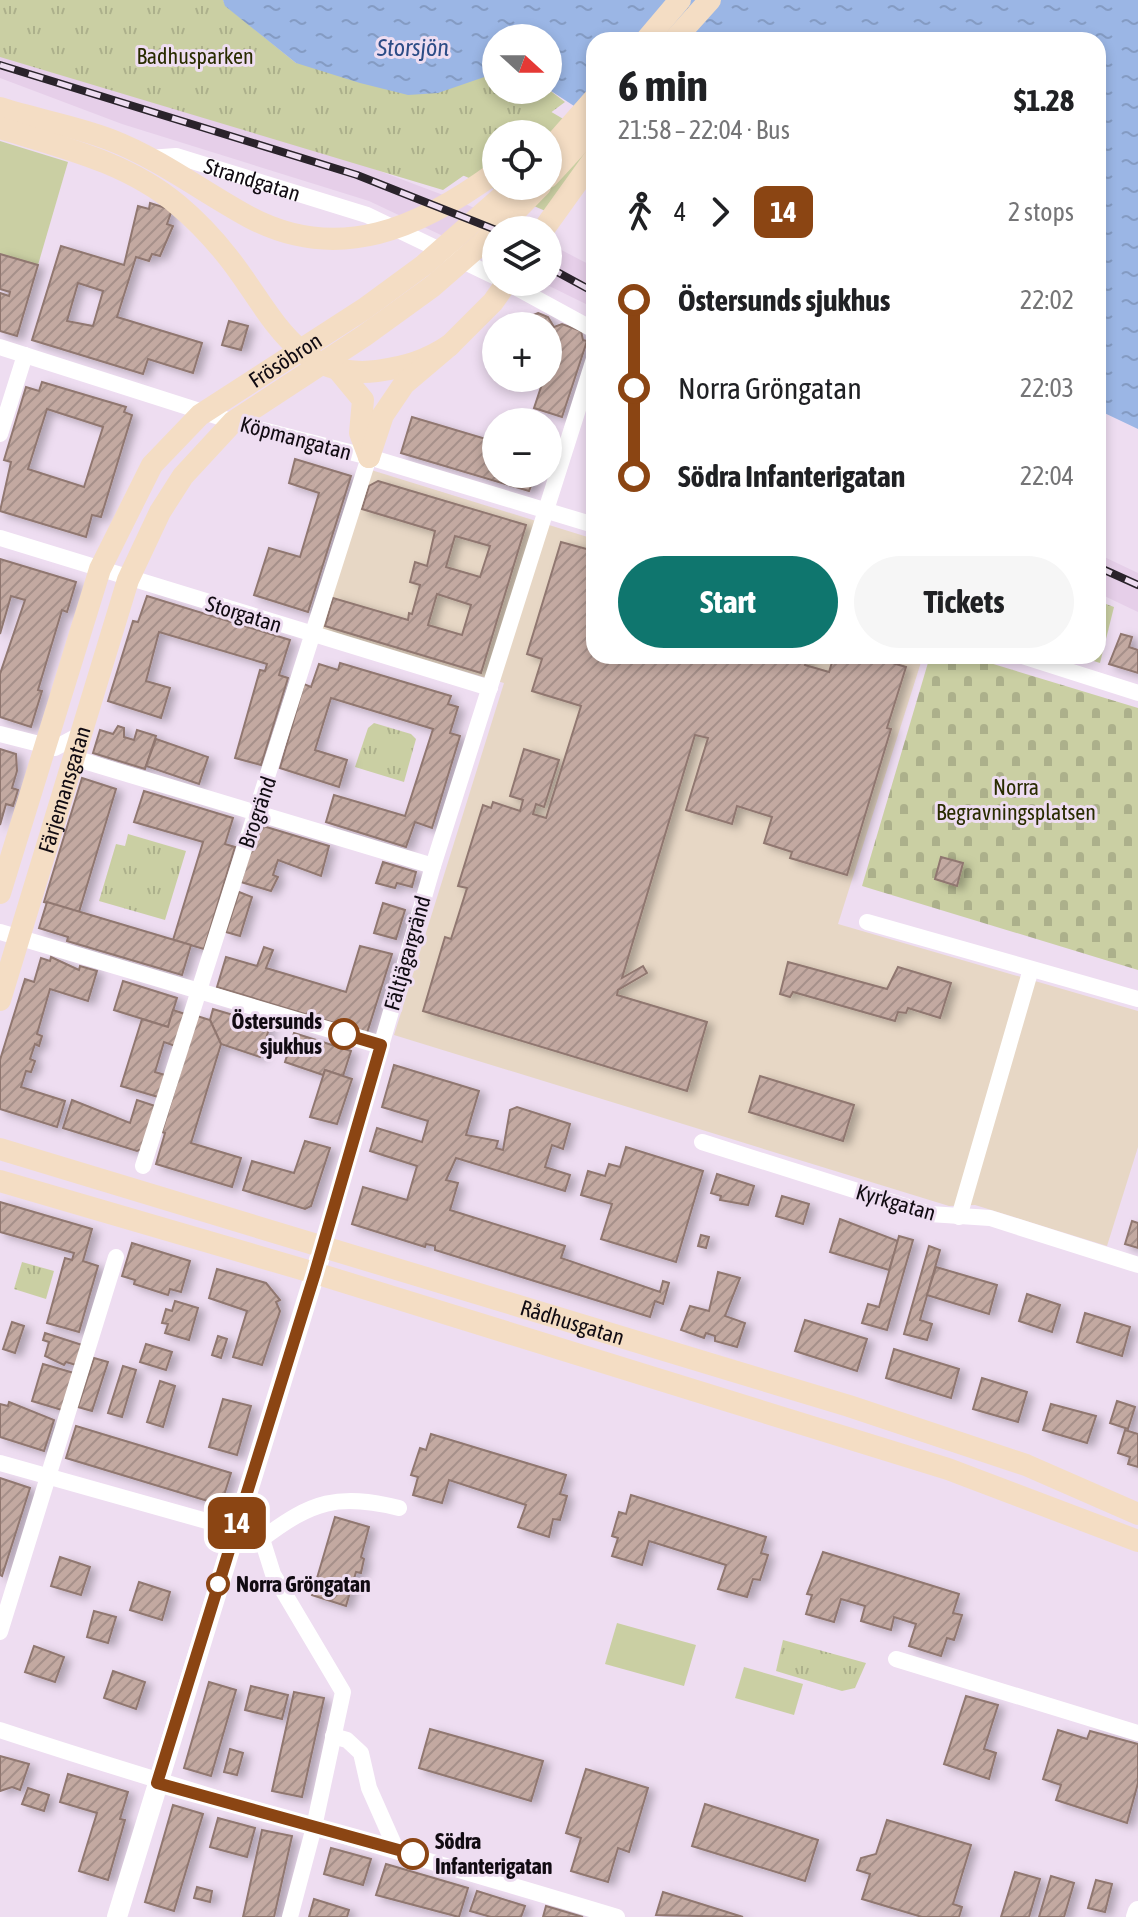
<!DOCTYPE html>
<meta charset="utf-8">
<style>
:root{--surface:#fff;--page:#f6f6f6;--text:#202124;--muted:#757577;--accent:#0f766e}
body{margin:0;font-family:"Asap Condensed",sans-serif;background:var(--page);color:var(--text);height:100vh;display:flex;flex-direction:column;font-size:30px;white-space:nowrap}
*{box-sizing:border-box;margin:0}
p{font-size:26px;color:var(--muted)}
.icon{flex:none;width:44px;height:44px;fill:none;stroke:currentColor;stroke-width:2;stroke-linecap:round;stroke-linejoin:round}
.map{position:relative;flex:1;overflow:hidden}
.sheet{position:absolute;left:586px;top:32px;width:520px;height:632px;display:flex;flex-direction:column;background:var(--surface);border-radius:24px;box-shadow:0 4px 12px #0003}
.sheet>*{flex:none}
.badge{padding:0 16px;border-radius:12px;font-size:28px;line-height:52px}
.needle{width:52px;rotate:111deg}
.controls{position:absolute;left:482px;top:24px;display:grid;gap:16px}
.controls a{display:grid;place-items:center;width:80px;height:80px;border-radius:50%;background:var(--surface);box-shadow:0 4px 12px #0003;font-size:40px}
.map>.badge{position:absolute;translate:-50% -50%;box-shadow:0 0 0 4px #fff}
.legs{display:flex;align-items:center;gap:12px;height:88px;padding:0 32px;font-size:26px}
.legs p{margin-inline-start:auto}
.head{display:flex;align-items:center;justify-content:space-between;height:136px;padding:0 32px}
h1{font-size:44px;font-weight:700;line-height:60px}
.primary-button{display:flex;gap:16px;margin-top:auto;padding:16px 32px}
.primary-button a{flex:1;height:92px;border-radius:48px;background:var(--accent);color:#fff;font-size:32px;font-weight:700;line-height:92px;text-align:center}
.primary-button a+a{background:var(--page);color:var(--text)}
ul{padding:0 32px;list-style:none}
li{display:flex;align-items:center;gap:28px;height:88px;font-size:30px}
li i{display:grid;place-items:center;width:12px;height:100%;margin:0 10px;background:currentColor}
li i::after{content:'';width:20px;height:20px;margin:-10px;border:6px solid;border-radius:50%;background:var(--surface)}
li p{margin-inline-start:auto}
li:first-child i{background:linear-gradient(#0000 50%,currentColor 0)}
li:last-child i{background:linear-gradient(currentColor 50%,#0000 0)}
.map>svg:first-child{display:block}
</style>
<div class="map">
<svg width="1138" height="1917" viewBox="0 0 1138 1917">
<defs>
<pattern id="grass-tufts" width="24" height="20" patternUnits="userSpaceOnUse" patternTransform="scale(2)"><rect width="24" height="20" fill="#cacfa3"/><path d="M3 7l-1-3M5 7V3M7 7l1-3M15 17l-1-3M17 17v-4M19 17l1-3" fill="none" stroke="#acb08b"/></pattern>
<pattern id="cemetery-stones" width="16" height="16" patternUnits="userSpaceOnUse" patternTransform="scale(2)"><rect width="16" height="16" fill="#cacfa3"/><path d="M2 7V4a2 2 0 0 1 4 0v3zM10 15v-3a2 2 0 0 1 4 0v3z" fill="#acb08b"/></pattern>
<pattern id="water-ripples" width="26" height="14" patternUnits="userSpaceOnUse" patternTransform="scale(2)"><rect width="26" height="14" fill="#9bb6e5"/><path d="M2 4q2-2 4 0t4 0M15 11q2-2 4 0t4 0" fill="none" stroke="#849bc3"/></pattern>
<pattern id="building-hatch" width="6" height="6" patternUnits="userSpaceOnUse" patternTransform="scale(2)"><rect width="6" height="6" fill="#c3a9a1"/><path d="M-1 1l2-2M0 6l6-6M5 7l2-2" fill="none" stroke="#a6908a"/></pattern>
<filter id="shadow"><feDropShadow dx="6" dy="3.5" stdDeviation="4" flood-color="#0004"/></filter>
</defs>
<rect width="100%" height="100%" fill="#eeddf1"/>
<g fill="#e6cfe9">
<path d="M0,53L361,164L459,201L522,230H496V261L369,201L122,124L0,78Z"/>
<path d="M548,243L594,267V308L541,282H548Z"/>
<path d="M1098,554L1138,573V612L1098,593Z"/>
</g>
<path fill="#e7d7c5" d="M368,469L594,539V656H923L838,924L1138,1011V1147L1107,1246L975,1205L949,1206L394,1035L504,683L318,629Z"/>
<g fill="url(#grass-tufts)">
<path d="M0,0H223L226,6L296,63L486,76L496,73V90L548,89L565,102L522,134H496V153L443,190L0,57Z"/>
<path d="M374,723L411,734L416,739L404,782L355,767L368,728Z"/>
<path d="M128,834L186,851L165,920L99,901L116,844L125,846Z"/>
<path d="M22,1262L54,1271L46,1299L14,1289Z"/>
<path d="M783,1640L866,1663L855,1688L842,1691L776,1671Z"/>
</g>
<g fill="url(#cemetery-stones)">
<path d="M1098,601L1114,607L1100,663L1078,656H1098Z"/>
<path d="M930,656H967L1138,708V970L862,886Z"/>
</g>
<g fill="#cacfa3">
<path d="M548,110L594,137V149L550,213L462,175L496,149V186H548V134H516Z"/>
<path d="M0,141L68,162L38,265L0,254Z"/>
<path d="M617,1623L696,1645L684,1686L605,1664Z"/>
<path d="M744,1667L803,1684L794,1715L735,1698Z"/>
</g>
<path fill="url(#water-ripples)" d="M223,0H1138V429L1098,410V40H594V119L548,89V38H496V73L438,93L408,95L360,83L296,63L225,6Z"/>
<g fill="url(#building-hatch)" stroke="#907770" stroke-width="2" fill-rule="evenodd" filter="url(#shadow)">
<path d="M150,203L172,210L167,224L173,226L160,256L152,254L149,261L136,257L117,317L202,343L193,373L148,359L143,374L32,340L61,246L124,265L138,206L149,209ZM78,283L103,291L93,326L67,321Z"/>
<path d="M0,254L38,265L17,336L0,331V293L9,296L10,292L0,289Z"/>
<path d="M538,313L548,317L554,327L562,324L581,331L583,340L587,341L562,417L534,408L544,378H548V326H516L519,316L526,318Z"/>
<path d="M229,321L248,326L241,350L222,345Z"/>
<path d="M42,382L126,407L124,412L132,415L101,517L92,515L86,537L0,511L11,462L4,460L26,387L39,391ZM47,409L103,427L84,487L28,469Z"/>
<path d="M412,417L496,442V474H536L529,491L401,453Z"/>
<path d="M295,459L351,476L308,612L254,595L269,548L300,557L319,493L289,483Z"/>
<path d="M378,481L526,525L481,673L325,626L333,598L408,620L409,613L412,614L420,585L410,582L415,562L427,566L435,531L362,509L369,486ZM455,536L490,546L480,577L446,567ZM437,594L471,605L462,635L428,625Z"/>
<path d="M561,542L594,551V656H808L805,665L829,672L834,656H869L906,667L887,728L891,729L847,875L790,858L792,852L764,843L772,817L737,806L732,824L686,810L708,738L695,735L622,978L643,966L647,973L618,990L617,995L707,1022L687,1091L423,1011L445,937L451,939L467,888L458,886L483,805L491,808L493,802L520,811L523,800L510,796L524,749L559,760L544,807L536,804L533,814L546,818L581,706L532,691L542,659L527,654Z"/>
<path d="M0,559L76,582L67,612L62,610L38,690L42,691L31,727L0,717V674L25,600L11,596L0,634Z"/>
<path d="M147,596L290,640L279,675L288,678L261,765L235,758L260,670L265,671L267,664L159,632L146,681L170,688L161,718L108,701L133,621L138,622Z"/>
<path d="M1121,634L1132,637L1129,647L1138,650V673L1109,664Z"/>
<path d="M340,663L451,696L448,704L458,707L450,733L460,736L432,828L415,822L406,847L326,822L334,795L405,816L433,729L331,698L315,750L347,760L339,787L280,768L304,684L311,687L319,664L338,670Z"/>
<path d="M118,726L124,728V737L134,740L137,730L156,736L145,769L93,753L100,730L113,734Z"/>
<path d="M156,739L208,757L199,784L146,766Z"/>
<path d="M0,749L16,754L17,771L12,788L18,790L13,806L6,804L0,825Z"/>
<path d="M82,778L116,789L79,912L44,902Z"/>
<path d="M144,791L233,818L225,844L235,847L204,949L173,940L203,842L134,822Z"/>
<path d="M263,826L329,846L321,876L278,860L273,875L278,877L271,891L241,882L256,830Z"/>
<path d="M941,857L963,863L957,886L935,879Z"/>
<path d="M383,862L416,872L412,887L397,883L395,888L376,883Z"/>
<path d="M239,892L252,897L240,936L226,932Z"/>
<path d="M47,902L191,945L182,975L67,941L68,937L39,928Z"/>
<path d="M383,903L405,910L396,939L374,933Z"/>
<path d="M360,946L392,954L367,1033L217,987L226,957L257,966L264,947L273,950L266,968L346,992Z"/>
<path d="M51,957L79,970L80,966L97,971L88,1001L50,989L37,1034L42,1036L39,1046L35,1044L30,1059L35,1061L31,1072L26,1071L21,1087L65,1101L57,1127L0,1109V1060L25,979L34,982L41,958L50,961Z"/>
<path d="M788,962L887,989L898,967L951,983L940,1018L908,1008L906,1013L898,1012L895,1021L793,992L790,997L780,994Z"/>
<path d="M123,981L177,998L168,1027L114,1010Z"/>
<path d="M213,1009L270,1026L260,1057L221,1044L210,1020Z"/>
<path d="M173,1010L185,1014L175,1046L164,1042L155,1072L165,1075L158,1097L121,1086L142,1019L168,1027Z"/>
<path d="M197,1016L210,1020L221,1044L191,1143L241,1158L232,1187L156,1164L165,1133L162,1132Z"/>
<path d="M294,1033L351,1051L343,1076L325,1070L323,1075L285,1062Z"/>
<path d="M394,1065L479,1091L466,1135L498,1141L496,1148L503,1150L510,1110L517,1107L570,1124L563,1149L552,1145L545,1167L570,1175L565,1191L456,1158L446,1180L458,1183L450,1210L565,1246L561,1258L660,1292L663,1281L669,1283L663,1304L655,1301L650,1317L435,1250V1246L426,1244L425,1247L352,1224L363,1187L407,1200L417,1166L370,1151L377,1128L422,1142L428,1121L382,1107Z"/>
<path d="M325,1070L352,1079L337,1124L310,1117Z"/>
<path d="M760,1076L854,1105L843,1141L749,1112Z"/>
<path d="M72,1100L130,1123L137,1100L155,1106L142,1149L137,1151L63,1128Z"/>
<path d="M305,1141L330,1148L311,1206L305,1209L243,1190L252,1161L294,1173Z"/>
<path d="M626,1147L703,1171L676,1262L601,1239L612,1204L581,1195L588,1171L605,1176L609,1164L620,1167Z"/>
<path d="M717,1174L754,1186L748,1205L720,1200L721,1196L711,1193Z"/>
<path d="M782,1196L809,1204L803,1224L776,1216Z"/>
<path d="M0,1202L92,1229L83,1261L98,1266L79,1332L47,1323L65,1258L72,1260L74,1253L0,1232Z"/>
<path d="M840,1219L898,1241L889,1270L830,1252Z"/>
<path d="M1132,1221L1138,1223V1248L1125,1244Z"/>
<path d="M701,1235L709,1237L706,1248L698,1246Z"/>
<path d="M899,1236L913,1240L887,1330L862,1323L868,1304L879,1307Z"/>
<path d="M132,1243L190,1261L181,1292L170,1289L168,1295L134,1284L135,1280L122,1276Z"/>
<path d="M929,1246L940,1250L920,1320L932,1324L927,1340L904,1334Z"/>
<path d="M936,1267L997,1285L989,1314L927,1295Z"/>
<path d="M217,1269L266,1283L280,1300L276,1302L280,1311L262,1365L233,1357L247,1311L209,1298Z"/>
<path d="M718,1272L740,1278L725,1316L745,1323L737,1347L715,1341V1336L706,1333L704,1338L681,1330L690,1306L709,1311Z"/>
<path d="M1027,1294L1060,1305L1052,1332L1019,1321Z"/>
<path d="M175,1301L198,1308L189,1340L165,1333L168,1324L162,1323L166,1309L172,1311Z"/>
<path d="M1085,1313L1130,1327L1122,1356L1077,1342Z"/>
<path d="M805,1320L867,1339L857,1371L795,1351Z"/>
<path d="M12,1322L24,1326L15,1353L3,1349Z"/>
<path d="M45,1333L82,1345L76,1365L66,1362L64,1365L45,1356L49,1342L43,1340Z"/>
<path d="M218,1336L227,1339L221,1358L212,1355Z"/>
<path d="M146,1344L172,1352L166,1370L140,1362Z"/>
<path d="M894,1349L959,1369L951,1398L886,1378Z"/>
<path d="M94,1358L108,1362L92,1411L78,1407Z"/>
<path d="M43,1364L74,1373L62,1410L32,1401Z"/>
<path d="M123,1366L136,1370L122,1417L108,1413Z"/>
<path d="M982,1378L1027,1392L1018,1422L973,1409Z"/>
<path d="M160,1381L175,1386L163,1427L147,1422Z"/>
<path d="M223,1399L251,1406L237,1455L209,1447Z"/>
<path d="M1117,1401L1135,1407L1128,1429L1110,1423Z"/>
<path d="M9,1402L54,1420L44,1451L0,1437V1404L8,1406Z"/>
<path d="M1051,1404L1096,1416L1087,1443L1043,1430Z"/>
<path d="M76,1426L231,1473L221,1505L66,1458Z"/>
<path d="M1125,1430L1138,1434V1467L1128,1464L1130,1457L1118,1453Z"/>
<path d="M431,1434L566,1475L560,1494L567,1496L560,1520L553,1519L549,1537L518,1527L526,1505L449,1480L442,1503L413,1495L418,1477L411,1475L420,1448L426,1450Z"/>
<path d="M0,1478L30,1488L2,1576L0,1575Z"/>
<path d="M631,1495L766,1537L761,1553L768,1555L760,1580L753,1579L747,1597L718,1589L726,1565L649,1541L642,1565L612,1556L618,1538L612,1536L619,1512L626,1514Z"/>
<path d="M335,1517L369,1527L361,1557L364,1559L361,1573L356,1572L346,1606L312,1595Z"/>
<path d="M823,1552L959,1594L953,1613L962,1615L954,1640L947,1638L941,1656L909,1646L916,1624L894,1617L891,1630L861,1621L865,1606L841,1599L834,1622L806,1614L812,1595L807,1594Z"/>
<path d="M60,1557L90,1567L81,1595L51,1586Z"/>
<path d="M139,1582L170,1592L162,1620L130,1610Z"/>
<path d="M94,1611L116,1617L108,1643L87,1637Z"/>
<path d="M34,1646L64,1657L55,1682L25,1672Z"/>
<path d="M113,1671L145,1682L136,1709L104,1698Z"/>
<path d="M209,1682L236,1690L211,1776L184,1768Z"/>
<path d="M251,1686L288,1695L282,1719L245,1710Z"/>
<path d="M294,1692L324,1698L302,1797L272,1791Z"/>
<path d="M966,1696L998,1705L984,1749L996,1753L989,1779L944,1764Z"/>
<path d="M430,1729L543,1761L531,1801L419,1768Z"/>
<path d="M1058,1730L1087,1739L1090,1731L1138,1744V1783L1127,1823L1056,1800L1061,1785L1043,1779Z"/>
<path d="M230,1749L243,1753L237,1775L224,1772Z"/>
<path d="M0,1756L29,1764L20,1790L12,1787L0,1791Z"/>
<path d="M586,1769L648,1788L629,1852L618,1848L608,1882L571,1871L581,1838L566,1833Z"/>
<path d="M68,1774L128,1792L120,1819L125,1820L108,1880L79,1871L97,1813L60,1802Z"/>
<path d="M28,1788L49,1795L44,1811L22,1804Z"/>
<path d="M705,1804L818,1840L805,1881L692,1846Z"/>
<path d="M173,1805L203,1814L174,1911L145,1902Z"/>
<path d="M218,1818L255,1828L247,1857L210,1847Z"/>
<path d="M887,1820L971,1845L953,1904L962,1907L959,1917H922L862,1899L870,1874L857,1870L861,1858L876,1854Z"/>
<path d="M262,1830L292,1836L274,1917H243Z"/>
<path d="M331,1848L371,1859L363,1885L324,1874Z"/>
<path d="M386,1864L468,1888L459,1917L376,1895Z"/>
<path d="M1015,1872L1040,1879L1029,1917H1001Z"/>
<path d="M1051,1876L1074,1883L1064,1917H1039Z"/>
<path d="M1096,1880L1112,1884L1105,1912L1088,1908Z"/>
<path d="M197,1887L212,1891L210,1902L194,1898Z"/>
<path d="M477,1891L525,1906L521,1917H491L470,1911Z"/>
<path d="M663,1892L743,1917L656,1915Z"/>
<path d="M314,1899L349,1910L347,1917H309Z"/>
<path d="M546,1906L583,1917H543Z"/>
</g>
<g fill="none" stroke-linecap="round" stroke-linejoin="round">
<g stroke="#fff" stroke-width="16">
<path id="s1" d="M148,158L176,156L367,215L496,277"/>
<path d="M506,282L594,330"/>
<path d="M0,347L247,426L369,457L594,525"/>
<path d="M0,434L25,355"/>
<path d="M0,538L490,688"/>
<path d="M1022,656L1138,693"/>
<path d="M0,734L55,748L81,734"/>
<path d="M74,758L433,866"/>
<path d="M867,922L1138,999"/>
<path d="M0,932L381,1045"/>
<path d="M702,1142L930,1214L990,1218L1138,1265"/>
<path d="M143,1166L369,457"/>
<path d="M959,1217L1031,969"/>
<path d="M323,1247L433,866L594,359"/>
<path d="M0,1463L235,1529"/>
<path d="M0,1632L116,1257"/>
<path d="M896,1659L1138,1733"/>
<path d="M0,1730C204,1797 412,1855 617,1917"/>
<path d="M333,1736L347,1740L361,1753L369,1788L396,1849"/>
<path d="M290,1917L314,1827L343,1692L273,1574L262,1539C312,1501 338,1493 399,1508"/>
</g>
<g stroke="#fff" stroke-width="20">
<path d="M117,1917L323,1247"/>
<path d="M1136,1917L1138,1911"/>
</g>
<g stroke="#f4ddc4" stroke-width="22">
<path d="M646,40L680,0"/>
<path d="M674,40L710,0"/>
<path d="M0,108C37,120 75,126 111,140C160,159 203,192 249,217C339,265 421,227 496,172"/>
<path d="M0,128C61,147 127,162 178,205C196,220 213,238 228,257C271,311 294,381 377,371C406,367 426,361 450,345"/>
<path d="M548,151L594,99"/>
<path d="M548,177L594,127"/>
<path d="M497,230L540,186"/>
<path d="M543,230L594,159"/>
<path d="M339,371L363,400L360,433L369,457"/>
<path d="M369,457L383,415L404,384L450,345L493,302L507,282"/>
<path id="s2" d="M0,893L100,569L152,465L200,415L364,309L424,265L514,186"/>
<path id="s3" d="M0,1000L128,580L160,512L183,476L233,422L364,336L433,286L496,231"/>
<path id="s4" d="M0,1149L849,1406L1026,1465L1138,1514"/>
<path d="M0,1181L315,1273L948,1469L1138,1541"/>
</g>
<g stroke="#2a232b" stroke-width="8">
<g id="rail">
<path d="M0,65L357,175L496,230"/>
<path d="M548,267L594,292"/>
<path d="M1098,567L1138,585"/>
</g>
</g>
<use href="#rail" stroke="#eeddf1" stroke-width="5" stroke-dasharray="15" stroke-linecap="butt"/>
</g>
<g fill="none" stroke-linecap="round" stroke-linejoin="round">
<g stroke="#fff" stroke-width="18">
<path id="line-1" d="M344,1034L381,1045L315,1273L157,1783L413,1854"/>
</g>
<use href="#line-1" stroke="#8b4513" stroke-width="12"/>
</g>
<g fill="#fff" stroke="#8b4513" stroke-width="4">
<circle cx="344" cy="1034" r="14"/>
<circle cx="218" cy="1584" r="10"/>
<circle cx="413" cy="1854" r="14"/>
</g>
<g text-anchor="middle" dominant-baseline="central" stroke-width="6" stroke-linejoin="round" paint-order="stroke">
<g font-size="22" fill="#292c00" stroke="#eeddf1">
<text x="195" y="56">Badhusparken</text>
<text x="1016" y="787">Norra<tspan x="1016" dy="25">Begravningsplatsen</tspan></text>
</g>
<g font-size="22" fill="#110b12" stroke="#eeddf1">
<text stroke="none"><textPath href="#s1" startOffset="108">Strandgatan</textPath></text>
<text stroke="none"><textPath href="#s2" startOffset="626">Frösöbron</textPath></text>
<text transform="translate(296 438) rotate(15)">Köpmangatan</text>
<text transform="translate(244 614) rotate(17)">Storgatan</text>
<text stroke="none"><textPath href="#s3" startOffset="220">Färjemansgatan</textPath></text>
<text transform="translate(257 812) rotate(-71)">Brogränd</text>
<text transform="translate(407 953) rotate(-74)">Fältjägargränd</text>
<text transform="translate(896 1202) rotate(16)">Kyrkgatan</text>
<text stroke="none"><textPath href="#s4" startOffset="598">Rådhusgatan</textPath></text>
</g>
<g font-size="22" font-weight="bold" fill="#110b12" stroke="#eeddf1" text-anchor="start">
<text x="322" y="1021" text-anchor="end">Östersunds<tspan x="322" dy="25">sjukhus</tspan></text>
<text x="236" y="1584">Norra Gröngatan</text>
<text x="435" y="1841">Södra<tspan x="435" dy="25">Infanterigatan</tspan></text>
</g>
<g font-size="24" font-style="italic" fill="#2c4c86" stroke="#eeddf1">
<text x="413" y="47">Storsjön</text>
</g>
</g>
</svg>
<div class="controls">
<a><svg class="needle" viewBox="-14 -14 28 28"><path d="M0-13l5 13h-10z" fill="#e53935"/><path d="M0 13l5-13h-10z" fill="#757577"/></svg></a>
<a><svg class="icon" aria-label="locate" viewBox="0 0 24 24"><circle cx="12" cy="12" r="6"/><path d="M12 2v4M12 18v4M2 12h4M18 12h4"/></svg></a>
<a><svg class="icon" aria-label="layers" viewBox="0 0 24 24"><path d="M12 4l9 5-9 5-9-5zM3 14l9 5 9-5"/></svg></a>
<a>+</a>
<a>−</a>
</div>
<b class="badge" style="left:237px;top:1523px;background:#8b4513;color:#fff">14</b>
<section class="sheet">
<div class="head"><div><h1>6 min</h1><p>21:58 – 22:04 · Bus</p></div><b>$1.28</b></div>
<div class="legs"><svg class="icon" aria-label="walk" viewBox="0 0 24 24"><circle cx="13" cy="4" r="2"/><path d="M13 8l-2 6 4 7M11 14l-3 7M7 12l3-4h3l4 4"/></svg>4<svg class="icon" aria-label="forward" viewBox="0 0 24 24"><path d="M9 5l7 7-7 7"/></svg><b class="badge" style="background:#8b4513;color:#fff">14</b><p>2 stops</p></div>
<ul>
<li><i style="color:#8b4513"></i><b>Östersunds sjukhus</b><p>22:02</p></li>
<li><i style="color:#8b4513"></i><span>Norra Gröngatan</span><p>22:03</p></li>
<li><i style="color:#8b4513"></i><b>Södra Infanterigatan</b><p>22:04</p></li>
</ul>
<div class="primary-button"><a>Start</a><a>Tickets</a></div>
</section>
</div>
